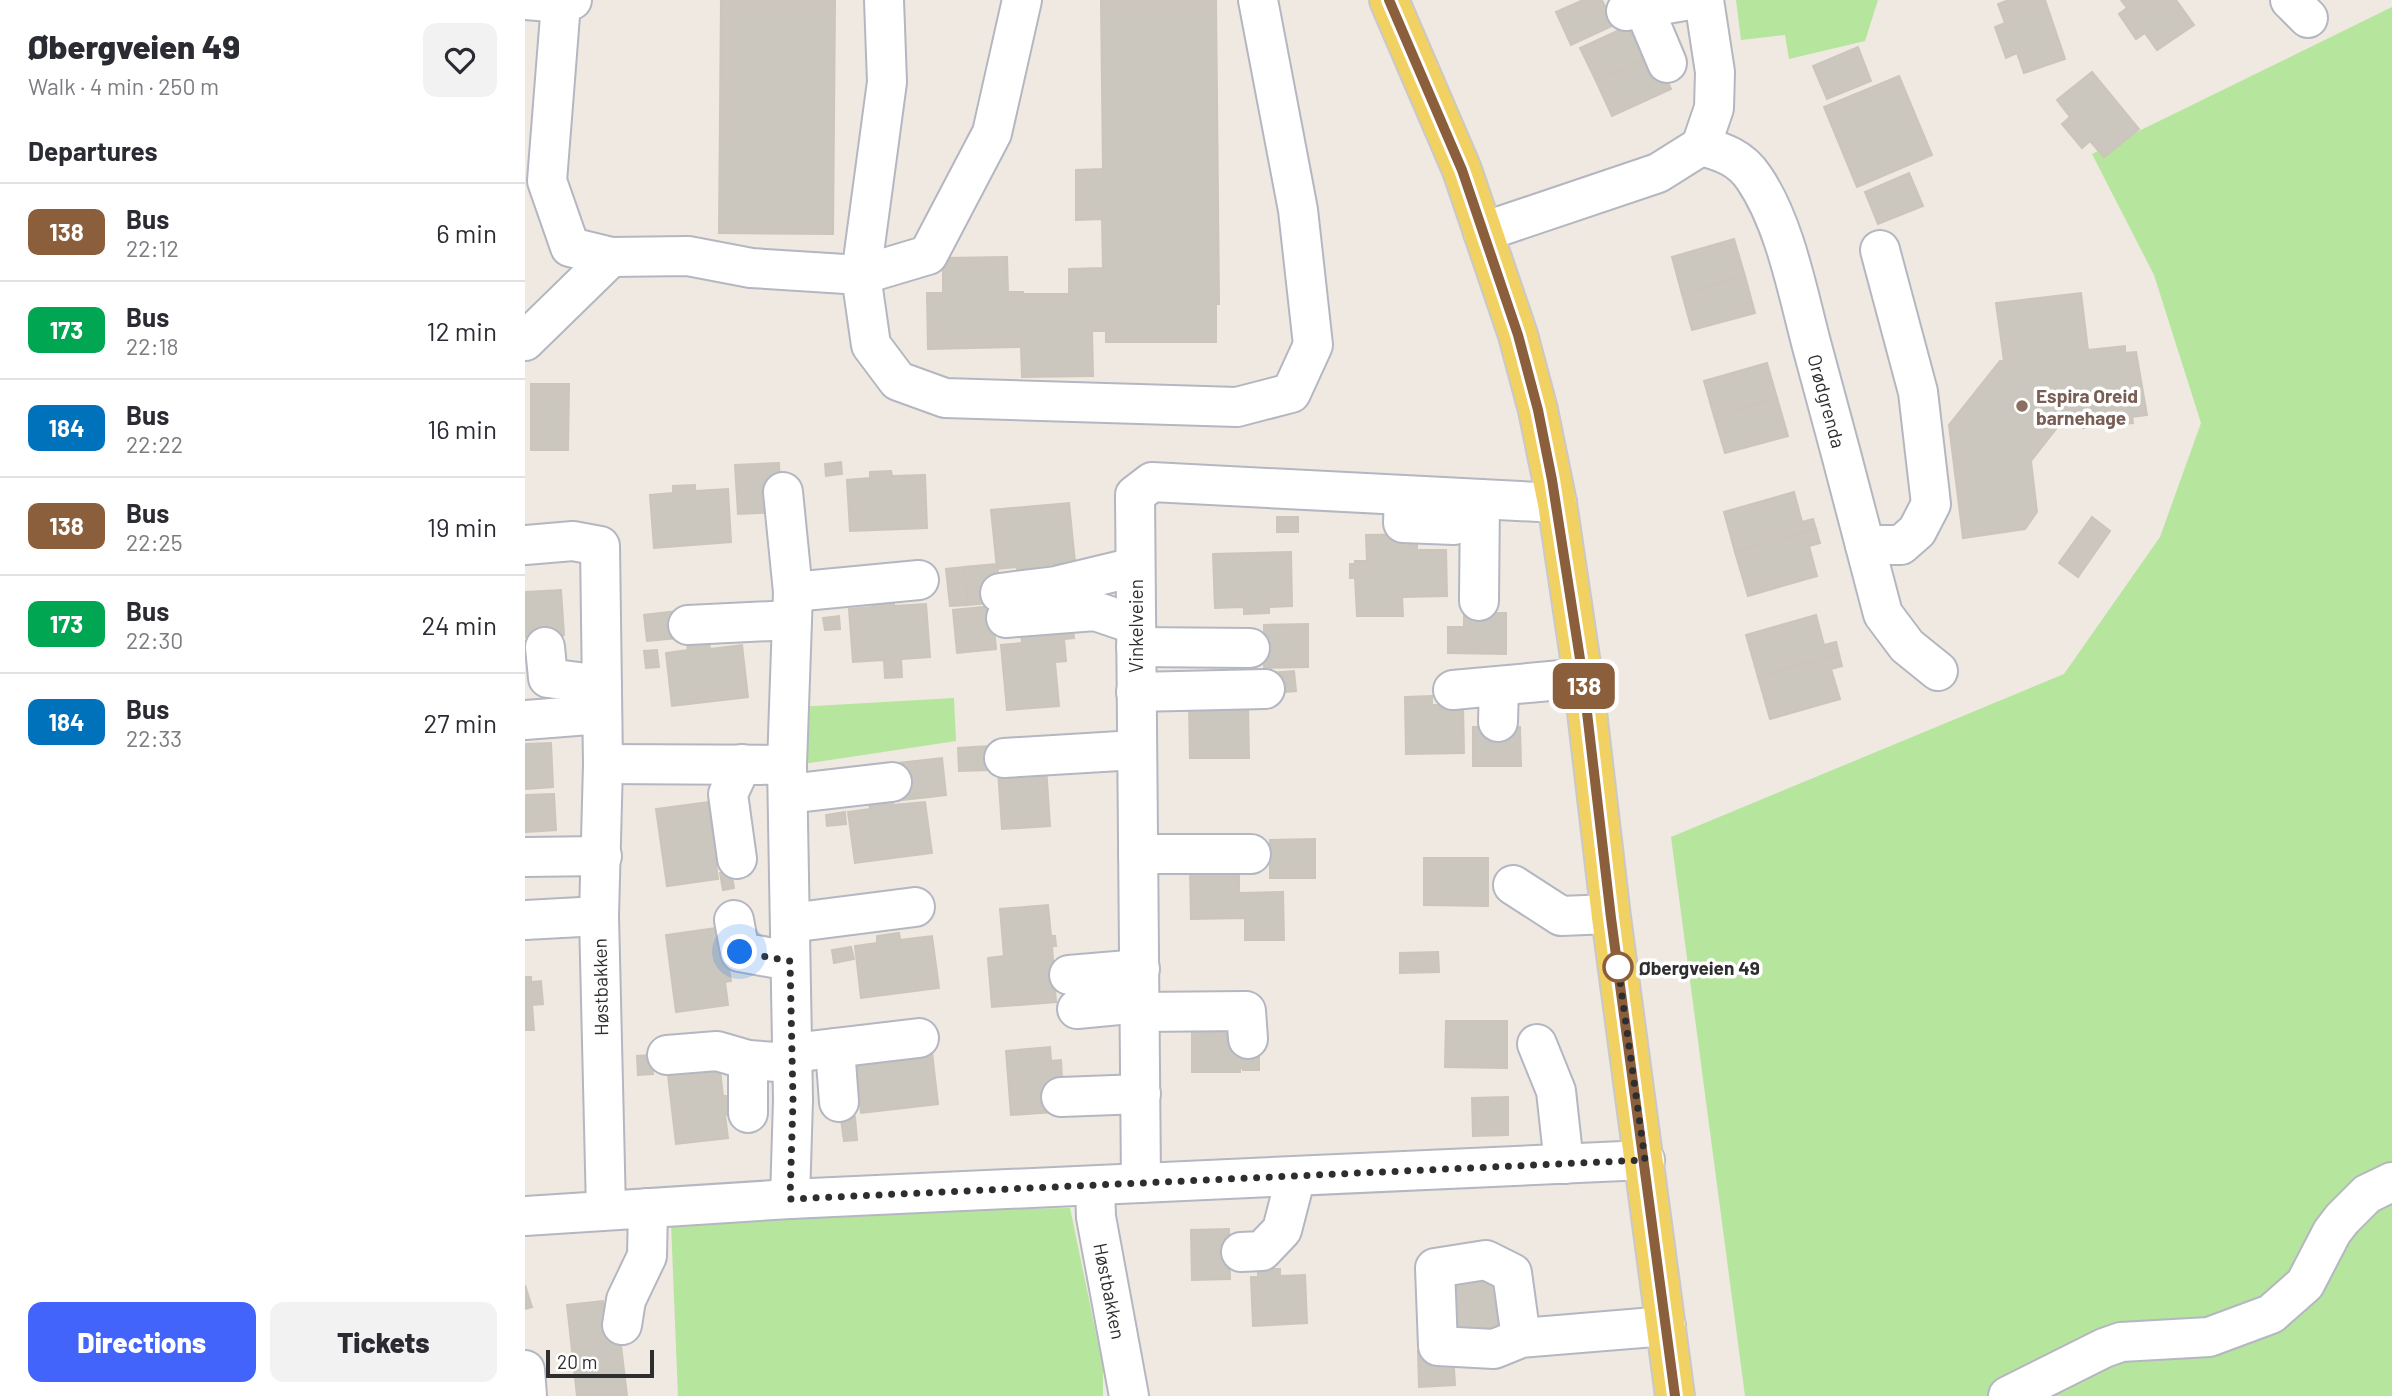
<!DOCTYPE html>
<meta charset="utf-8">
<style>
:root{--surface:#fff;--page:#f2f2f3;--text:#2b2b33;--muted:#7c7c81;--line:#e1e1e2;--accent:#4264fb}
body{margin:0;font-family:Barlow,sans-serif;background:var(--page);color:var(--text);height:100vh;display:flex;flex-direction:column;font-size:26px;white-space:nowrap}
*{box-sizing:border-box;margin:0}
p{font-size:23px;color:var(--muted)}
.icon{flex:none;width:38px;height:38px;fill:none;stroke:currentColor;stroke-width:2;stroke-linecap:round;stroke-linejoin:round}
.map{position:relative;flex:1;overflow:hidden}
.drawer{display:flex;flex-direction:column;background:var(--surface);width:525px}
.drawer>*{flex:none}
.badge{padding:0 14px;border-radius:10px;font-size:24px;line-height:46px}
.scale{position:absolute;left:21px;bottom:18px;width:108px;box-sizing:border-box;padding-left:7px;border:4px solid #2e2e2e;border-top:0;font-size:19px;line-height:24px;white-space:nowrap;color:#2e2e2e;-webkit-text-stroke:5px #fff;paint-order:stroke}
.you{position:absolute;width:35px;height:35px;margin:-18px;border:5px solid #fff;border-radius:50%;background:#1a73e8;box-shadow:0 0 0 10px #1a73e833}
.map>.badge{position:absolute;translate:-50% -50%;box-shadow:0 0 0 4px #fff}
h2{padding:0 28px;font-size:26px;line-height:63px}
.round{display:grid;place-items:center;flex:none;width:74px;height:74px;border-radius:14px;background:var(--page)}
.summary{display:flex;align-items:center;justify-content:space-between;height:119px;padding:0 28px}
h1{font-size:33px;font-weight:800;line-height:52px}
.primary-button{display:flex;gap:14px;margin-top:auto;padding:14px 28px}
.primary-button a{flex:1;height:80px;border-radius:14px;background:var(--accent);color:#fff;font-size:28px;font-weight:800;line-height:80px;text-align:center}
.primary-button a+a{background:var(--page);color:var(--text)}
ul{padding:0;list-style:none}
li{display:flex;align-items:center;gap:21px;height:98px;padding:0 28px;border-top:2px solid var(--line)}
li div{flex:1}
li b{display:block;font-size:26px}
li em{font-style:normal}
li .badge{min-width:77px;font-weight:700;text-align:center}
main{display:flex;flex:1;min-height:0}
.map>svg:first-child{display:block}
</style>
<main>
<section class="drawer">
<div class="summary"><div><h1>Øbergveien 49</h1><p>Walk · 4 min · 250 m</p></div><a class="round"><svg class="icon" aria-label="heart" viewBox="0 0 24 24"><path d="M12 20l-8-8c-3-5 5-10 8-4 3-6 11-1 8 4z"/></svg></a></div>
<h2>Departures</h2>
<ul>
<li><span class="badge" style="background:#8b5e3c;color:#fff">138</span><div><b>Bus</b><p>22:12</p></div><em>6 min</em></li>
<li><span class="badge" style="background:#00a651;color:#fff">173</span><div><b>Bus</b><p>22:18</p></div><em>12 min</em></li>
<li><span class="badge" style="background:#0072bc;color:#fff">184</span><div><b>Bus</b><p>22:22</p></div><em>16 min</em></li>
<li><span class="badge" style="background:#8b5e3c;color:#fff">138</span><div><b>Bus</b><p>22:25</p></div><em>19 min</em></li>
<li><span class="badge" style="background:#00a651;color:#fff">173</span><div><b>Bus</b><p>22:30</p></div><em>24 min</em></li>
<li><span class="badge" style="background:#0072bc;color:#fff">184</span><div><b>Bus</b><p>22:33</p></div><em>27 min</em></li>
</ul>
<div class="primary-button"><a>Directions</a><a>Tickets</a></div>
</section>
<div class="map">
<svg width="1867" height="1396" viewBox="0 0 1867 1396">
<rect width="100%" height="100%" fill="#efe9e1"/>
<g fill="#b6e59e">
<path d="M1211,0H1353L1340,41L1264,59L1260,35L1216,40Z"/>
<path d="M1867,7V1396H1220L1146,837L1539,674L1635,537L1676,423L1629,275L1567,154Z"/>
<path d="M429,698L431,741L285,763L273,762L272,707Z"/>
<path d="M545,1208L578,1367V1396H153L146,1223L189,1215Z"/>
</g>
<g fill="#cbc7bf" stroke="#cbc5ba" stroke-width="2">
<path d="M196,0H310L308,234L194,233Z"/>
<path d="M576,0H691L694,304H691V342H581V331H567L568,376L497,377L496,347L403,349L402,293H418V258L482,257L483,292H498V294H544V269L578,268L577,219L551,220V170L578,169Z"/>
<path d="M1058,0H1077L1089,25L1046,45L1031,12Z"/>
<path d="M1484,0H1520L1540,59L1499,73L1492,53L1481,58L1470,27L1480,23L1473,4Z"/>
<path d="M1596,0H1651L1669,25L1632,50L1620,33L1611,39L1594,14L1602,8Z"/>
<path d="M1114,21L1130,54L1071,81L1055,48Z"/>
<path d="M1333,47L1346,81L1302,99L1288,66Z"/>
<path d="M1130,54L1146,89L1087,116L1071,81Z"/>
<path d="M1567,72L1614,129L1579,157L1565,141L1557,148L1537,124L1545,117L1532,100Z"/>
<path d="M1374,76L1407,155L1332,187L1299,107Z"/>
<path d="M1384,173L1398,206L1353,224L1340,192Z"/>
<path d="M1209,239L1220,276L1157,294L1147,257Z"/>
<path d="M1220,276L1230,313L1167,330L1157,294Z"/>
<path d="M1556,293L1563,350L1600,346V353L1611,352L1622,415L1607,417L1608,423L1558,428L1542,415L1506,461L1512,512L1500,529L1438,538L1424,425L1475,361H1479L1471,303Z"/>
<path d="M1242,363L1252,398L1189,416L1179,381Z"/>
<path d="M6,384H44L43,450H6Z"/>
<path d="M1252,398L1263,436L1200,453L1189,416Z"/>
<path d="M316,462L317,474L301,476L300,464Z"/>
<path d="M254,463L256,512L213,514L210,465Z"/>
<path d="M366,471L367,476L400,475L402,528L325,531L322,480L345,478V472Z"/>
<path d="M170,485V491L203,489L206,542L129,548L125,495L148,493V486Z"/>
<path d="M1269,492L1277,522L1288,519L1291,529L1210,552L1199,512Z"/>
<path d="M544,503L550,562L514,566L515,576L493,578L492,567L472,569L466,510Z"/>
<rect x="752" y="517" width="21" height="15"/>
<path d="M1567,517L1585,531L1553,577L1534,563Z"/>
<path d="M1291,529L1295,543L1284,546L1292,576L1223,596L1210,552Z"/>
<path d="M892,534V550H921L922,596L877,597L878,616H832L830,578H825V564H830V561H842L841,535Z"/>
<path d="M766,552L767,606L744,607V613L719,614V607L690,608L688,554Z"/>
<path d="M472,564L476,602L443,605L439,567Z"/>
<path d="M439,567L443,605L425,606L421,569Z"/>
<path d="M36,590L39,635L0,637V592Z"/>
<path d="M369,599V606L401,604L405,657L376,659L377,677L360,678L359,660L328,662L324,609L348,607L347,601Z"/>
<path d="M467,606L471,649L432,653L428,610Z"/>
<path d="M161,610L164,637L122,641L119,615Z"/>
<path d="M939,613H981V654L923,653V627H939Z"/>
<path d="M1291,615L1299,645L1311,642L1314,654L1233,677L1221,635Z"/>
<path d="M314,616L315,629L300,630L298,618Z"/>
<path d="M547,620L549,638L539,639L541,661L530,662L534,706L482,710L476,645L497,643L495,625Z"/>
<path d="M783,624V667L739,668V625Z"/>
<path d="M184,642L185,649L217,645L223,697L147,706L141,653L163,650L162,644Z"/>
<path d="M132,650L134,667L121,668L119,651Z"/>
<path d="M1314,654L1317,666L1306,669L1315,699L1245,719L1233,677Z"/>
<path d="M769,671L771,691L748,693L746,673Z"/>
<path d="M907,696V705H938L939,753L881,754L880,697Z"/>
<path d="M723,705L724,758H665L664,706Z"/>
<path d="M948,727H995L996,766H948Z"/>
<path d="M26,743L28,787L0,789V744Z"/>
<path d="M465,746L466,770L434,771L433,748Z"/>
<path d="M417,758L421,795L369,801L365,764Z"/>
<path d="M521,766L525,826L477,829L473,770Z"/>
<path d="M29,794L31,830L0,832V795Z"/>
<path d="M367,799L368,805L400,802L407,853L330,863L323,812L345,809L344,802Z"/>
<path d="M183,802L188,835L194,834L197,856L190,857L193,879L142,886L131,809Z"/>
<path d="M320,812L321,824L302,826L301,815Z"/>
<path d="M790,839V878H745V840Z"/>
<path d="M899,858H963V906L899,905Z"/>
<path d="M714,869V893L758,892L759,940H720V918L666,919L665,870Z"/>
<path d="M206,871L209,888L198,890L195,873Z"/>
<path d="M523,905L526,936H530L531,946H527L531,1002L467,1007L463,958L479,956L475,909Z"/>
<path d="M192,928L197,964L203,963L206,981L200,982L203,1005L151,1012L141,935Z"/>
<path d="M374,933L375,940L407,936L414,988L336,998L330,946L352,943V936Z"/>
<path d="M326,947L329,959L309,963L307,950Z"/>
<path d="M913,952L914,972L875,973V953Z"/>
<path d="M0,977H6V982L16,981L18,1004L7,1005L9,1030H0Z"/>
<path d="M921,1021H982V1068L920,1067Z"/>
<path d="M667,1023H714L734,1043V1070H718V1068H715V1072H667Z"/>
<path d="M525,1047L526,1061L536,1060L537,1078L527,1079L529,1112L486,1115L481,1051Z"/>
<path d="M407,1052L413,1104L336,1113L330,1061Z"/>
<path d="M126,1055L128,1074L113,1075L112,1056Z"/>
<path d="M194,1061L198,1096H205L207,1114L200,1115L203,1138L151,1144L142,1067Z"/>
<path d="M983,1097V1135L948,1136L947,1098Z"/>
<path d="M330,1117L332,1140L319,1141L316,1119Z"/>
<path d="M704,1229L705,1279L667,1280L666,1230Z"/>
<path d="M733,1269H755V1276L780,1275L782,1323L728,1326L726,1277H733Z"/>
<path d="M974,1269L976,1329L926,1331L924,1270Z"/>
<path d="M0,1285L7,1307L0,1309Z"/>
<path d="M78,1301L82,1338L95,1337L102,1396H52L42,1305Z"/>
<path d="M928,1350L930,1385L894,1387L893,1351Z"/>
</g>
<g fill="none" stroke-linecap="round" stroke-linejoin="round">
<g stroke="#b4b7c1" stroke-width="42">
<g id="minor">
<path d="M1,0L36,3V0"/>
<path d="M47,0L36,3L22,181L45,247L86,257L163,256L226,268L336,275L403,255L467,133L497,0"/>
<path d="M359,0L362,82L336,275L346,345L373,381L420,398L712,407L766,393L788,345L773,210L733,0"/>
<path d="M1765,0L1783,18"/>
<path d="M1118,6L1142,63"/>
<path d="M1101,11L1165,0"/>
<path d="M1176,146C1198,152 1216,158 1229,178C1261,225 1273,295 1288,350C1312,438 1335,525 1358,614L1382,646L1413,671"/>
<path d="M958,232L1133,173L1176,146L1189,108L1190,72L1179,0"/>
<path d="M0,341L86,257"/>
<path d="M258,492L268,592L262,765L268,1100L265,1199"/>
<path d="M879,496L878,523L929,525"/>
<path d="M0,545L48,541L75,546L78,764L74,916L81,1210"/>
<path d="M1340,545H1376L1392,531L1406,504L1393,392L1355,250"/>
<path d="M268,592L394,580"/>
<path d="M475,593L531,586L610,567"/>
<path d="M954,601L955,499"/>
<path d="M481,618L570,611L611,625"/>
<path d="M163,625L267,620"/>
<path d="M20,647L23,678L77,685"/>
<path d="M611,647L725,648"/>
<path d="M928,690L1058,678"/>
<path d="M611,692L740,689"/>
<path d="M0,720L77,714"/>
<path d="M973,722L974,686"/>
<path d="M479,758L611,750"/>
<path d="M78,764L262,765"/>
<path d="M263,794L367,782"/>
<path d="M613,854H726"/>
<path d="M0,857L77,856"/>
<path d="M212,859L203,794L217,764"/>
<path d="M988,885L1036,916L1085,914"/>
<path d="M0,920L74,916"/>
<path d="M209,920L215,952L265,961"/>
<path d="M265,923L390,907"/>
<path d="M544,975L615,969"/>
<path d="M552,1009L615,1003"/>
<path d="M615,1012L721,1011L723,1039"/>
<path d="M1012,1044L1031,1091L1039,1164"/>
<path d="M310,1048L314,1102"/>
<path d="M267,1053L394,1038"/>
<path d="M142,1055L192,1051L223,1060L267,1063"/>
<path d="M536,1097L616,1094"/>
<path d="M223,1113V1060"/>
<path d="M616,1183L610,495L627,482L1032,503"/>
<path d="M570,1186L571,1217L604,1396"/>
<path d="M0,1216L265,1199L1120,1160"/>
<path d="M716,1252L737,1251L757,1230L771,1176"/>
<path d="M97,1325L101,1300L122,1256L123,1208"/>
<path d="M996,1338L987,1273L961,1260L910,1268L913,1346L969,1349L996,1338L1141,1326"/>
<path d="M0,1370L2,1396"/>
<path d="M1483,1396L1579,1348L1596,1342L1684,1337L1746,1314L1780,1284L1807,1232L1817,1219L1842,1194L1867,1182"/>
</g>
</g>
<g stroke="#c9c9c9" stroke-width="42">
<path id="major" d="M864,0L937,170L993,335L1013,410L1032,503L1058,678L1086,917L1150,1396"/>
</g>
<use href="#minor" stroke="#fff" stroke-width="38"/>
<use href="#major" stroke="#f2d163" stroke-width="38"/>
</g>
<g fill="none" stroke-linecap="round" stroke-linejoin="round">
<g stroke="#fff" stroke-width="16">
<path id="line" d="M864,0L937,170L993,335L1013,410L1027,480L1058,678L1086,918L1150,1396"/>
</g>
<use href="#line" stroke="#8b5e3c" stroke-width="10"/>
<path stroke="#2e2e2e" stroke-width="7" stroke-dasharray="0 12.6" d="M215,952L265,961L268,1100L265,1199L1120,1160L1093,967"/>
</g>
<circle fill="#8d6e63" stroke="#fff" stroke-width="2.5" cx="1497" cy="406" r="7"/>
<circle fill="#fff" stroke="#8b5e3c" stroke-width="3.5" cx="1093" cy="967" r="14"/>
<g text-anchor="middle" dominant-baseline="central" stroke-width="7" stroke-linejoin="round" paint-order="stroke">
<g font-size="19" font-weight="bold" fill="#785e54" stroke="#fff" text-anchor="start">
<text x="1511" y="395">Espira Oreid<tspan x="1511" dy="22">barnehage</tspan></text>
</g>
<g font-size="19" fill="#2e2e2e" stroke="#fff">
<text transform="translate(1302 401) rotate(75)">Orødgrenda</text>
<text transform="translate(610 626) rotate(-90)">Vinkelveien</text>
<text transform="translate(75 987) rotate(-91)">Høstbakken</text>
<text transform="translate(585 1291) rotate(79)">Høstbakken</text>
</g>
<g font-size="19" font-weight="bold" fill="#2e2e2e" stroke="#fff" text-anchor="start">
<text x="1114" y="967">Øbergveien 49</text>
</g>
</g>
</svg>
<div class="scale">20 m</div>
<div class="you" style="left:215px;top:952px"></div>
<b class="badge" style="left:1059px;top:686px;background:#8b5e3c;color:#fff">138</b>
</div>
</main>
